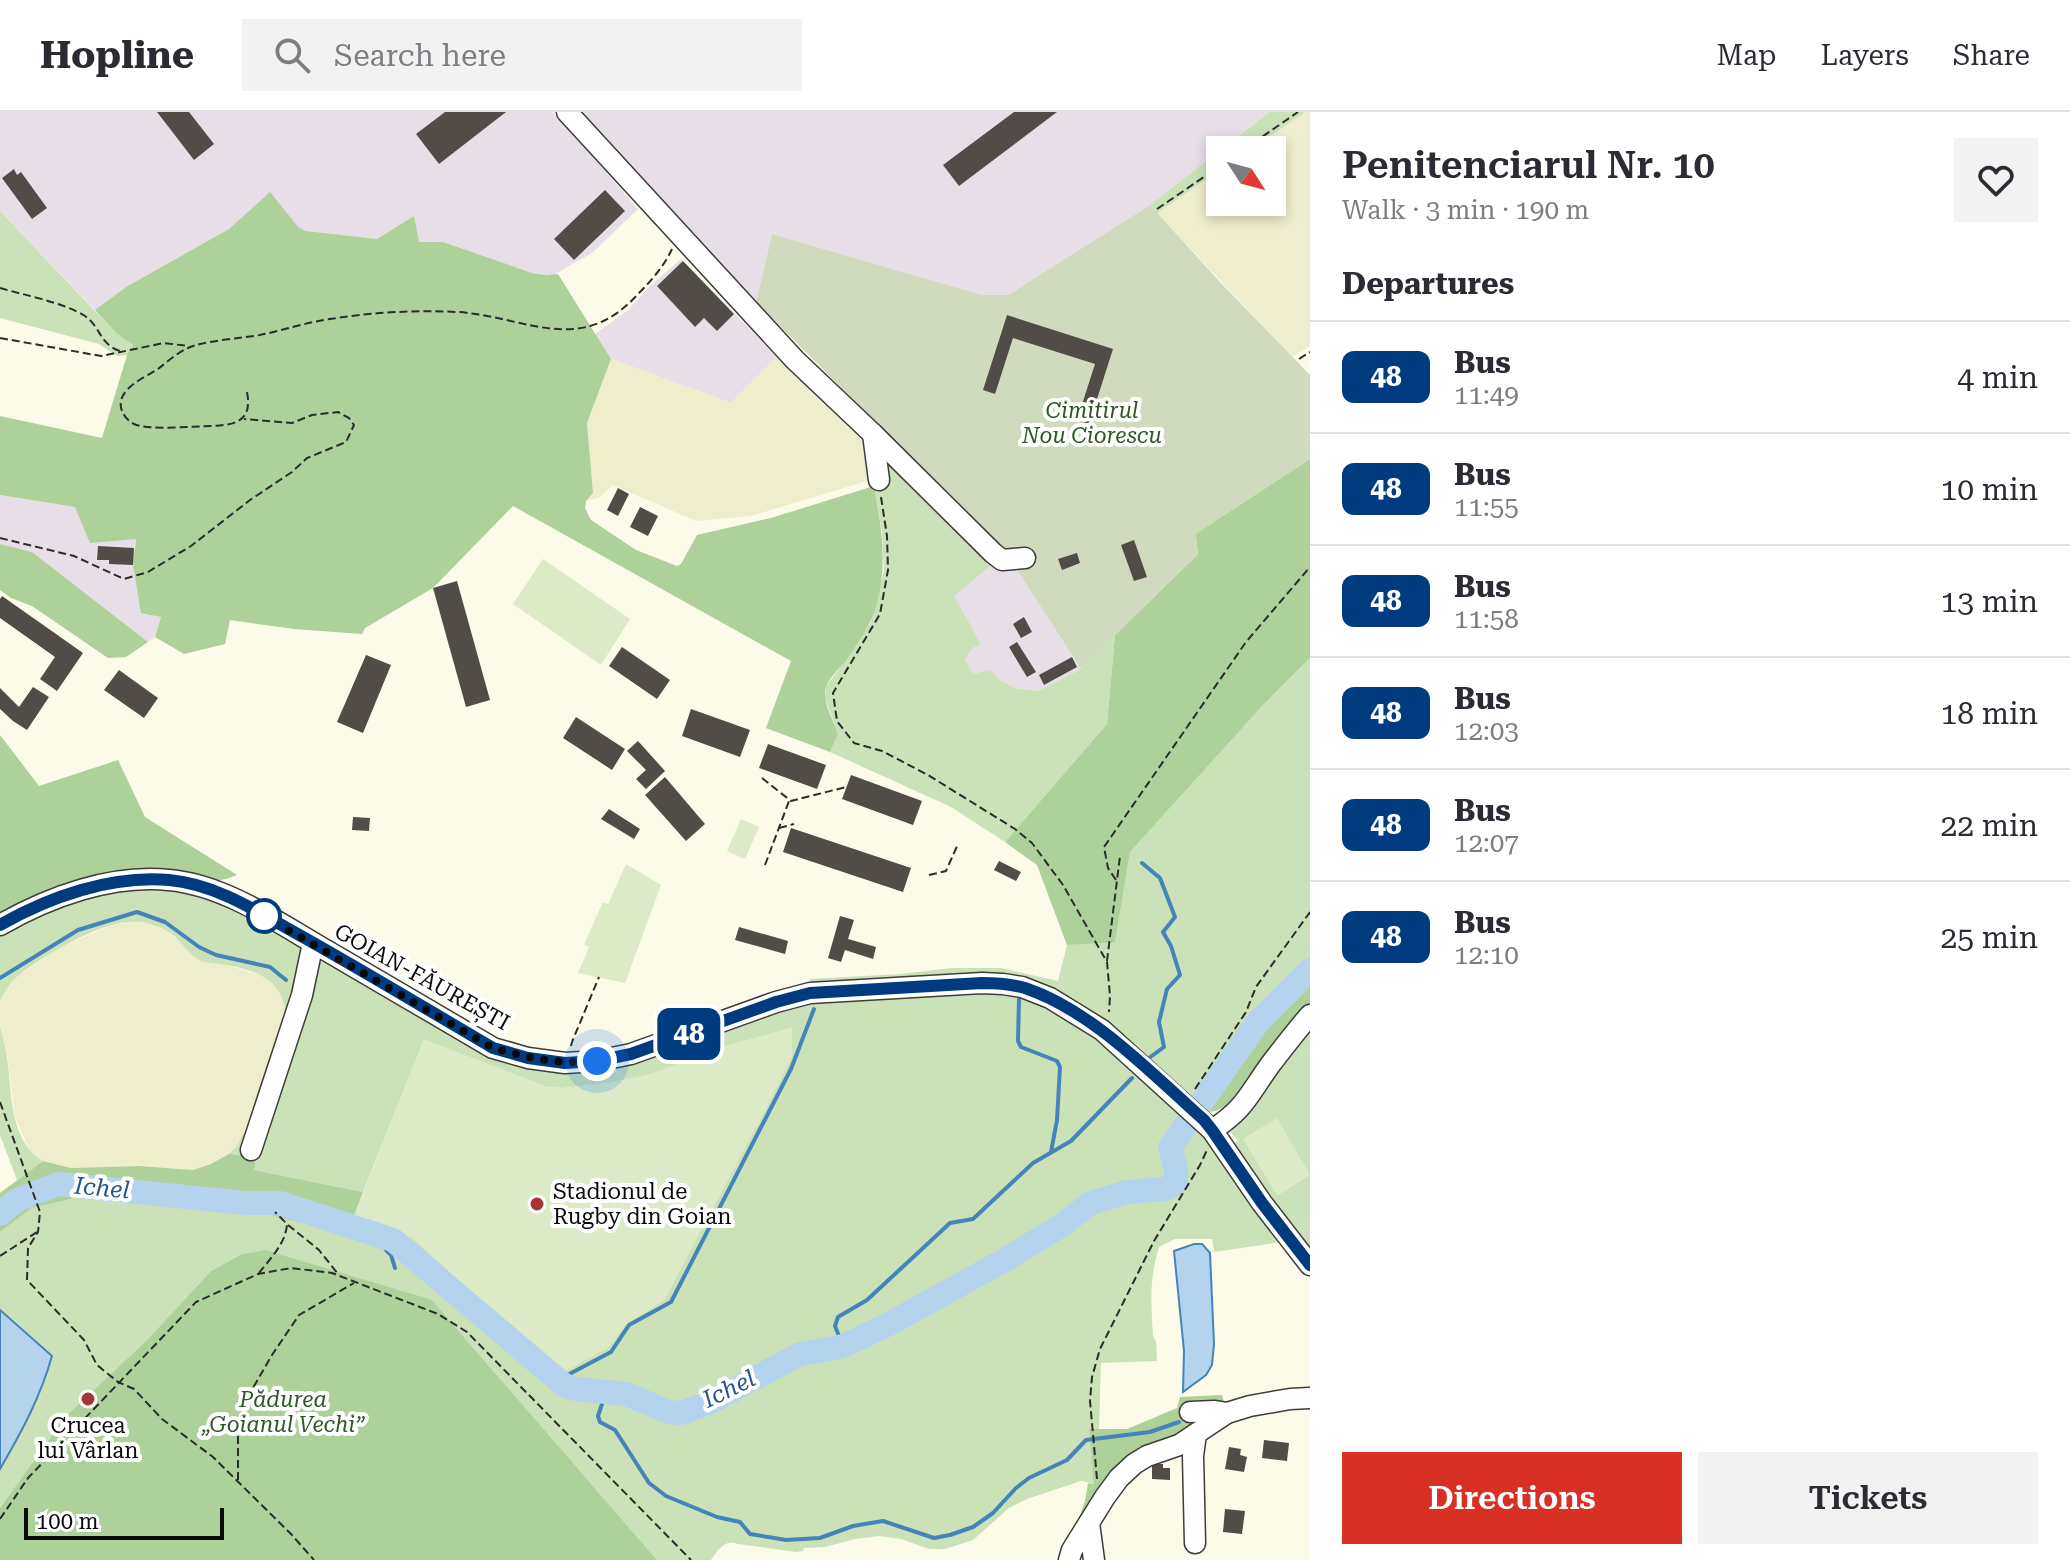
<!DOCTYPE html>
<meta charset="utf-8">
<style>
:root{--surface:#fff;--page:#f2f2f3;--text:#2b2b33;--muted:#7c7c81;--line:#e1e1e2;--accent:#d93025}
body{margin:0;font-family:"Roboto Serif",serif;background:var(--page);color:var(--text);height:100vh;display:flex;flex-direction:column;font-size:30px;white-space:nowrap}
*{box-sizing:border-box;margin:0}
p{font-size:26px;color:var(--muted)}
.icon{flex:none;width:44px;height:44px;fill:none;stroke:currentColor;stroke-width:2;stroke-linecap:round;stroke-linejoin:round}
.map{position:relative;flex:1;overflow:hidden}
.side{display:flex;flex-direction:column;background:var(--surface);width:760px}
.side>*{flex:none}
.badge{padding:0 16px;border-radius:12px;font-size:28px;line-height:52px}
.needle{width:52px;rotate:126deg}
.buttons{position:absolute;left:1206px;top:24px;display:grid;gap:16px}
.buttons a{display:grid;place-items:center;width:80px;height:80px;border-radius:0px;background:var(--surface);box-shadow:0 4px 12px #0003;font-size:40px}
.scale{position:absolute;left:24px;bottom:20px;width:200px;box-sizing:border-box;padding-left:8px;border:4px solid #0a0a0a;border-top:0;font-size:22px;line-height:28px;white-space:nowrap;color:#0a0a0a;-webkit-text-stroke:6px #fff;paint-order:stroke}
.you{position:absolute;width:40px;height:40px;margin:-20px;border:6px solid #fff;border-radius:50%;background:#1a73e8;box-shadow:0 0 0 12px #1a73e833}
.map>.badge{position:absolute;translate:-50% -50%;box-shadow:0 0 0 4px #fff}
h2{padding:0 32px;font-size:30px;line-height:72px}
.round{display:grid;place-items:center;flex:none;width:84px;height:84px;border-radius:0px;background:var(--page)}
.overview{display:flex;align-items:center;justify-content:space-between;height:136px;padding:0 32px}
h1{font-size:38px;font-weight:600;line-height:60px}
.cta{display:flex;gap:16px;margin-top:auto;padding:16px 32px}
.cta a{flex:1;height:92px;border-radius:0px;background:var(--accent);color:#fff;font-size:32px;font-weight:600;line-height:92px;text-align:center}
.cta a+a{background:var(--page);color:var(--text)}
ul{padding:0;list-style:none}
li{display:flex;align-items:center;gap:24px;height:112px;padding:0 32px;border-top:2px solid var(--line)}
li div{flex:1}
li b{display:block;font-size:30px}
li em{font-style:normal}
li .badge{min-width:88px;font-weight:700;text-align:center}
header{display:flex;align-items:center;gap:48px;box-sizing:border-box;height:112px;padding:0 40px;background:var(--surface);border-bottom:2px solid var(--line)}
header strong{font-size:38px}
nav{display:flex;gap:44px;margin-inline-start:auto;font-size:28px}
.search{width:560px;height:72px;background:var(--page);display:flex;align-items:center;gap:20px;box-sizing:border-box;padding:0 28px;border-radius:0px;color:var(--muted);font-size:30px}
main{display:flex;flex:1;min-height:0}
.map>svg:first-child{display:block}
</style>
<header>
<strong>Hopline</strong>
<div class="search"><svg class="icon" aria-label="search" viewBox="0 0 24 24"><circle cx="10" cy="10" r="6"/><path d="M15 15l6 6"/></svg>Search here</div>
<nav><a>Map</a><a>Layers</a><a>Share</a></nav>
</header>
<main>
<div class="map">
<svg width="1310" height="1448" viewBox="0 0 1310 1448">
<rect width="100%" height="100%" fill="#fcfae9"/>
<g fill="#e7dee8">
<path d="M0,0H552L566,13L638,97L592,141L553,163L532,161L518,157L443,130H418L414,104L377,127L329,122L306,119L298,115L239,109L229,117L126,175L95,198L0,99Z"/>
<path d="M574,0H1269L1150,93L1008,183H982L772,122L756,190L752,194Z"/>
<path d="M681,147L777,245L731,291L611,247L595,222L627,199L650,174Z"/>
<path d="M0,383L75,395L136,427L134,436L161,505L155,525L148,530L33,441L0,432Z"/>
<path d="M995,450L1015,455L1081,557L1038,579L1015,576L998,567L973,563L965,547L973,536L981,532L953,484Z"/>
</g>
<g fill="#eeeecd">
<path d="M1305,0H1310V234L1292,245L1157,101L1220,58V90H1272V38H1250Z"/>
<path d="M777,245L871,333L870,368L751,404L696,409L613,373L599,386L586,389L593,381L587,311L611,247L731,291Z"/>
<path d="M139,809L166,818L201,849L223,852L264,864L281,880L285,892L286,903L245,1019L236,1035L229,1042L211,1052L193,1058L139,1054L71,1056L43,1049L30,1039L15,1005L7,940L0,915V889L5,879L18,864L58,836L105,816L126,810Z"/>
</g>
<g fill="#cbe1b8">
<path d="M1269,0H1305L1250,38H1221Z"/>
<path d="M1220,38V58L1157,101L1150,93Z"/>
<path d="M0,99L116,221L133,233L127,243L117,244L99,232L0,206Z"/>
<path d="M878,330L995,450L954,484L981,532L973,536L965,547L973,562L991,558L998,567L1015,576L1038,579L1081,557L1115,523L1107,612L1005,730L951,695L830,640L838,622L825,586L826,574L858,532L870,511L884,459L882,419L874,374Z"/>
<path d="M1310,546V851L1251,909L1193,987L1101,905L1064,882L1032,870L816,874L809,867L901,862L951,856H1001L1058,869L1067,833L1115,829L1130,740L1265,591Z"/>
<path d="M173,776L206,784L242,799L299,831L302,853L243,1043L229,1042L236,1035L245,1019L286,903C283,865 252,857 220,852C214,851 207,851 201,849C190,844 183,832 174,824C166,817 156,814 146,811C114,801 43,843 18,864C10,871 5,879 0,889V823C41,803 89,780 135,777C148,776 160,777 173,776Z"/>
<path d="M324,849L333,850L435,908L565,958L801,890L973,877L1025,885L1046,894L1088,917L1202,1022L1279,1129L1275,1131L1214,1140L1212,1127H1175L1159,1135C1149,1168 1151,1190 1153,1224L1156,1230L1157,1249L1101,1251L1099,1317L1089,1318L1095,1372L1081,1369L1027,1387L1009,1396L973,1428L945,1437H929L901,1427L879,1424L855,1427L825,1435L804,1436L803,1439L796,1440L738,1432C726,1426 717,1438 711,1448H657L432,1188L240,1143L211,1159L147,1228L65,1305L0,1396V1120L32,1096L80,1085L270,1103L346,1123L354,1104L412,1125L561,1261L608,1235L627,1211L664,1188L792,944V916L719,936L652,962L609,971L563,976L547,975L424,928L363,1080L254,1058L255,1045L316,852Z"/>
<path d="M1310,914V1143L1233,1032L1238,1029L1229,1018L1250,999Z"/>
<path d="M0,915C2,923 5,931 6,940C13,975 7,1027 43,1049L17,1068L0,1023Z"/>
</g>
<g fill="#aed099">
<path d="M270,80L298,115L306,119L377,127L414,104L419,130H443L532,161L547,163L558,162L611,247L587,311L593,381L586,389L585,396L591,408L636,438L677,454L681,452L697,423L771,406L874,374C881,413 888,451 877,491C871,513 859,531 845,550C839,557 829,566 826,575C821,588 834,609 838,622L830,640L766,616L791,549L513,394L433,476L365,516L362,522L294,517L230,508L225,532L184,542L155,525L161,505L141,501L133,453L136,427L90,431L75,395L0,383V304L102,326L127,243L133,233L116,221L95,198L126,175L229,117Z"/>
<path d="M1310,347V546L1265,591L1130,740L1115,830L1067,833L1037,753L1005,730L1107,612L1115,523L1198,442L1195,422Z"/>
<path d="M0,432L32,440L148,530L126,545L108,546L32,494L11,486L0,478Z"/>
<path d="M0,623L39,674L118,648L145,705L237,763L226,767L208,770L172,763L0,805Z"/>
<path d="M1310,851V895L1245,976L1228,993L1216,999L1207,1000L1193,987L1251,909Z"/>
<path d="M229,1042L256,1044L254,1058L363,1080L347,1123L270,1103L80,1085L32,1096L0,1120V1081L43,1049L71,1056L139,1054L193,1058L211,1052Z"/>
<path d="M265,1138L432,1188L657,1448H0V1396L65,1305L147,1228L211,1159L240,1143Z"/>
<path d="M1222,1283L1226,1297L1139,1343L1070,1433L1085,1389L1088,1371L1094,1372L1089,1317H1127L1177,1296L1180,1285Z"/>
</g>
<path fill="#cfdabe" d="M1150,93L1220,170L1310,263V347L1196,422L1198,442L1081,557L1006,441L756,190L772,122L982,183H1008Z"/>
<g fill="#dceac8">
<path d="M543,447L630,507L601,553L513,492Z"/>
<path d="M741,707L759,715L745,747L727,739Z"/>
<path d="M626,752L661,773L625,871L578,861L589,835L584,832L603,790L608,792Z"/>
<path d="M792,916V944L765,999L664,1188L627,1211L609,1235L561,1261L412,1125L354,1104L424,927L547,975L563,976L609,971L651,962L719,936Z"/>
<path d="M1277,1006L1310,1063L1277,1084L1243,1027Z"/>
</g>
<g fill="#b4d4ed" stroke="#4584ba" stroke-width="2">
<path d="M1194,1132H1202L1210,1141L1214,1232L1212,1253L1206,1263L1183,1280L1184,1239L1174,1139Z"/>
<path d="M0,1198L52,1244C40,1286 22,1319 0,1357Z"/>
</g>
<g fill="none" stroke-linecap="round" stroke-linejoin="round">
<g stroke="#4584ba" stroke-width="4">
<path d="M1142,751L1160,766L1175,805L1163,820L1171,834L1180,863L1167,877L1159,910L1164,935L1149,946"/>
<path d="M0,866L78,818L137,800L165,810L199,835L216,843L270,855L286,868"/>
<path d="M1019,887L1018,929L1021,935L1057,949L1060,955L1057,1008L1051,1040"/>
<path d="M390,1127L386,1138L391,1143L395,1156"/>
<path d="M843,1234L835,1214L838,1205L867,1188L950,1111L973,1107L1033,1051L1071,1029L1132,966"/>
<path d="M558,1268L611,1240L629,1213L671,1190L791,957L814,897"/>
<path d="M606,1280L598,1304L600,1310L615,1318L649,1371L666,1384L717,1405L740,1410L750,1422L786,1428L820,1426L853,1414L883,1409L934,1426L950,1423L973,1415L993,1401L1016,1376L1029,1366L1067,1348L1086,1328L1150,1320L1179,1310"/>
</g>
<path stroke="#b4d4ed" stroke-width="24" d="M0,1102L17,1088L58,1072L245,1091H280L393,1128L564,1273L576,1277L626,1282L669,1300L681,1301L709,1291L798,1243L843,1234L889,1212L1003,1149L1062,1113L1091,1091L1127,1080L1164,1077L1172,1074L1176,1068V1059L1170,1035L1258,910L1310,858"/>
</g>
<g fill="#514c48">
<path d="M157,0H189L214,32L194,48Z"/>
<path d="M445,0H506L439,52L416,22Z"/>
<path d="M1014,0H1057L959,74L943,53Z"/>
<path d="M14,57L17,63L21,60L47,96L32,107L2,66Z"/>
<path d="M605,78L625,99L574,148L554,127Z"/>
<path d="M683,149L734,202L717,219L704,206L695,215L657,174Z"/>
<path d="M1007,203L1113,237L1089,312L1077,308L1095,252L1013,226L995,282L983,278Z"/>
<path d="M618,376L629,382L618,404L607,398Z"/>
<path d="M640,395L658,404L648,424L630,415Z"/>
<path d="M1134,428L1147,465L1134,469L1121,433Z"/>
<path d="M98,434L134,436L133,453L109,452V448H97Z"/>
<path d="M1077,441L1080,451L1062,458L1058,447Z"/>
<path d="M457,469L490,588L466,595L433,476Z"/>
<path d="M2,484L83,541L57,579L40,567L55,545L0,506V487Z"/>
<path d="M1024,505L1032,520L1021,526L1013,512Z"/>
<path d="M1017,530L1036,560L1027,565L1009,535Z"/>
<path d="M622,535L670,568L657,587L609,554Z"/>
<path d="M366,543L391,553L363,621L337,610Z"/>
<path d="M1072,545L1077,555L1044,573L1039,563Z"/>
<path d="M119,558L158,586L144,606L104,578Z"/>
<path d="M33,575L49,585L27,618L13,609L0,597V576L19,595Z"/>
<path d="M691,597L750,618L740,645L682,624Z"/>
<path d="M576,605L625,637L612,658L563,626Z"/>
<path d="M638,629L665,659L646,677L636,667L646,658L627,639Z"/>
<path d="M768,632L826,653L817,677L759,656Z"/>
<path d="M851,663L922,689L913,713L842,687Z"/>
<path d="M665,665L705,712L686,729L645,683Z"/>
<path d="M609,697L640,717L634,727L601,707Z"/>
<path d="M353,705L370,706L369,719L352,718Z"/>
<path d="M791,716L911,756L903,780L783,740Z"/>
<path d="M999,749L1021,760L1016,769L994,758Z"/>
<path d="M840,804L854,808L848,827L876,835L873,847L845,838L841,850L828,846Z"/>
<path d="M739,815L788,829L785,842L735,828Z"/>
<path d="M1264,1328L1289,1331L1287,1349L1262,1346Z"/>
<path d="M1229,1335L1241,1337L1240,1343L1247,1345L1244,1360L1225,1357Z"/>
<path d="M1152,1352H1163V1356H1170V1368L1152,1367Z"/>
<path d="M1225,1397L1245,1399L1242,1422L1223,1420Z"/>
</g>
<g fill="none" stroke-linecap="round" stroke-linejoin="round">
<g stroke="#3d3d3d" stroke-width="23">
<g id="minor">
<path d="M567,0L795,248L873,322L993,441L1002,448L1025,446"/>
<path d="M873,322L879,368"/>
<path d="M0,813C49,785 111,762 169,768C226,773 280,812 329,840C384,872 438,904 493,936L528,946L565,951L597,949L631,942L776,890L810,881L982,871L1003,872L1022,875L1050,886L1102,918L1212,1018L1262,1091L1310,1153"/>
<path d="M1212,1018C1245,997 1249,982 1270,953C1283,936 1296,919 1310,903"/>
<path d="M251,1038L302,883L313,831"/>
<path d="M1190,1300L1215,1299L1227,1301L1250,1294L1290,1287L1310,1286"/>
<path d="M1089,1411L1094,1448"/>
<path d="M1195,1431L1193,1344L1196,1322"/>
<path d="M1069,1448L1072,1438L1105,1385L1119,1366L1134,1352L1147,1344L1179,1333L1227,1301"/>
</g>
</g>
<g stroke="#2c2c2c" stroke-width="2" stroke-dasharray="8 4" stroke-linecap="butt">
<path d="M1243,38L1298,0"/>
<path d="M1157,97L1220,54"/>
<path d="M0,176C24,183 65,191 85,204C101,215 99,232 120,239"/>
<path d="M0,226L101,244L164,231L188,234"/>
<path d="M1299,247L1310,240"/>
<path d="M247,280C252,307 239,313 212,314C194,314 149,319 134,312C128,309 124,304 122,299C114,278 144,266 158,257C167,250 177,241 188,236C202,229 242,226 260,223C285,218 310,209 337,206C377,200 417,198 458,200C528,205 581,246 639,181C652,168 664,154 672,137"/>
<path d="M881,385L887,424L888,458L880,502L833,581L837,609L854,631L882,639L928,663L1015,717L1032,731L1063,773L1107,850L1110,884L1109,900"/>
<path d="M0,426L74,444L124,467L148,460L191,434L250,388L292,360L307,346L346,330L354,313L349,306L338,300L312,303L292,311L244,307"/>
<path d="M762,666L791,689L846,675"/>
<path d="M779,716L794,712"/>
<path d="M765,753L789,689"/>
<path d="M929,763L946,759L958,732"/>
<path d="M1116,768L1108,756L1104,735L1246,530L1310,455"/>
<path d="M1107,849L1120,744"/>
<path d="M571,934L572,930L599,865"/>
<path d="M1195,977L1246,900L1256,875L1310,800"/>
<path d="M0,990L40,1100L38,1120L28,1136L27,1168L84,1228L97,1253L118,1270L134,1277L162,1307L213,1345L291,1422L314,1448"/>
<path d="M288,1113L319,1138L338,1162"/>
<path d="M0,1144L37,1120"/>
<path d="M259,1161C270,1147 286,1131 287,1112L275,1100"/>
<path d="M1097,1367L1090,1289L1092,1265L1100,1237L1154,1129L1200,1053L1207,1038"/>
<path d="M238,1368V1320L242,1299L253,1276L272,1243L299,1203L354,1171"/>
<path d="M0,1407L28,1366L196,1190L258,1162L291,1156L332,1161L438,1202L467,1220L691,1448"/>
</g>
<use href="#minor" stroke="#fff" stroke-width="20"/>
</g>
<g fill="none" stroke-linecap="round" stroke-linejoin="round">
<g stroke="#fff" stroke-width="18">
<path id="line" d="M0,813C49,785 111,763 169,768C217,772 261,802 303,825C367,861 430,899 493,936L528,946L565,951L597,949L631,942L776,890L810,881L982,871C996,871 1011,872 1025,876C1093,899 1151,961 1204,1008L1212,1018L1262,1091L1310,1153"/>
</g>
<use href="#line" stroke="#003b80" stroke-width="12"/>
<path stroke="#0a0a0a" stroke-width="8" stroke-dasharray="0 14.4" d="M264,804L493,936C528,946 560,953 597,949"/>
</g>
<circle fill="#fff" stroke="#003b80" stroke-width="4" cx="264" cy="804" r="16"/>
<g fill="#a73735" stroke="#fff" stroke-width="3">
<circle cx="537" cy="1092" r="8"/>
<circle cx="88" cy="1287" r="8"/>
</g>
<g text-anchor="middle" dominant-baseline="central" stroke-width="8" stroke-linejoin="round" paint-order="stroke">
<g font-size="22" font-style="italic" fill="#2b5823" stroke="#fff">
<text x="1092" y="298">Cimitirul<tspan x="1092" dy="25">Nou Ciorescu</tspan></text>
<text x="283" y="1287">Pădurea<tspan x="283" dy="25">„Goianul Vechi”</tspan></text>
</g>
<g font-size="22" fill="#0a0a0a" stroke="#fff">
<text transform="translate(422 865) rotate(29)">GOIAN-FĂUREȘTI</text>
</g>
<g font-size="22" fill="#0a0a0a" stroke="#fff" text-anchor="start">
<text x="553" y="1079">Stadionul de<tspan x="553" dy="25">Rugby din Goian</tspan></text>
<text x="88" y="1313" text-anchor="middle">Crucea<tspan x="88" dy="25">lui Vârlan</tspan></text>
</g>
<g font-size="24" font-style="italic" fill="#24578a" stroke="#fff">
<text transform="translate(102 1076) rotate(5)">Ichel</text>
<text transform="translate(729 1277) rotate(-26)">Ichel</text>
</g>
</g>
</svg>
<div class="buttons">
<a><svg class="needle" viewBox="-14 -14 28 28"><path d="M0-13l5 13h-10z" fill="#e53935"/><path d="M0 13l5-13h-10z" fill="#7c7c81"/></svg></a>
</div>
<div class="scale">100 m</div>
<div class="you" style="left:597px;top:949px"></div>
<b class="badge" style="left:689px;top:922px;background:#003b80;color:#fff">48</b>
</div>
<section class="side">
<div class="overview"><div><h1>Penitenciarul Nr. 10</h1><p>Walk · 3 min · 190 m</p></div><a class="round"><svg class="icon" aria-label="heart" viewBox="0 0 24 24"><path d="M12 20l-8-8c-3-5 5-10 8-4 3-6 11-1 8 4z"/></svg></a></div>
<h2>Departures</h2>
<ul>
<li><span class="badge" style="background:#003b80;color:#fff">48</span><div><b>Bus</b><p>11:49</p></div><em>4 min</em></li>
<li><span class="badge" style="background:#003b80;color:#fff">48</span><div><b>Bus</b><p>11:55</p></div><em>10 min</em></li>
<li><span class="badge" style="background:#003b80;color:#fff">48</span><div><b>Bus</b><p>11:58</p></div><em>13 min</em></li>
<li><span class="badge" style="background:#003b80;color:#fff">48</span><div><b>Bus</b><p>12:03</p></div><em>18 min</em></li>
<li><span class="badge" style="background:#003b80;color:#fff">48</span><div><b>Bus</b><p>12:07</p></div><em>22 min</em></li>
<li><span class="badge" style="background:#003b80;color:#fff">48</span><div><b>Bus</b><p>12:10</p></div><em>25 min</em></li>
</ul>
<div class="cta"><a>Directions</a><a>Tickets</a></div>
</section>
</main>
